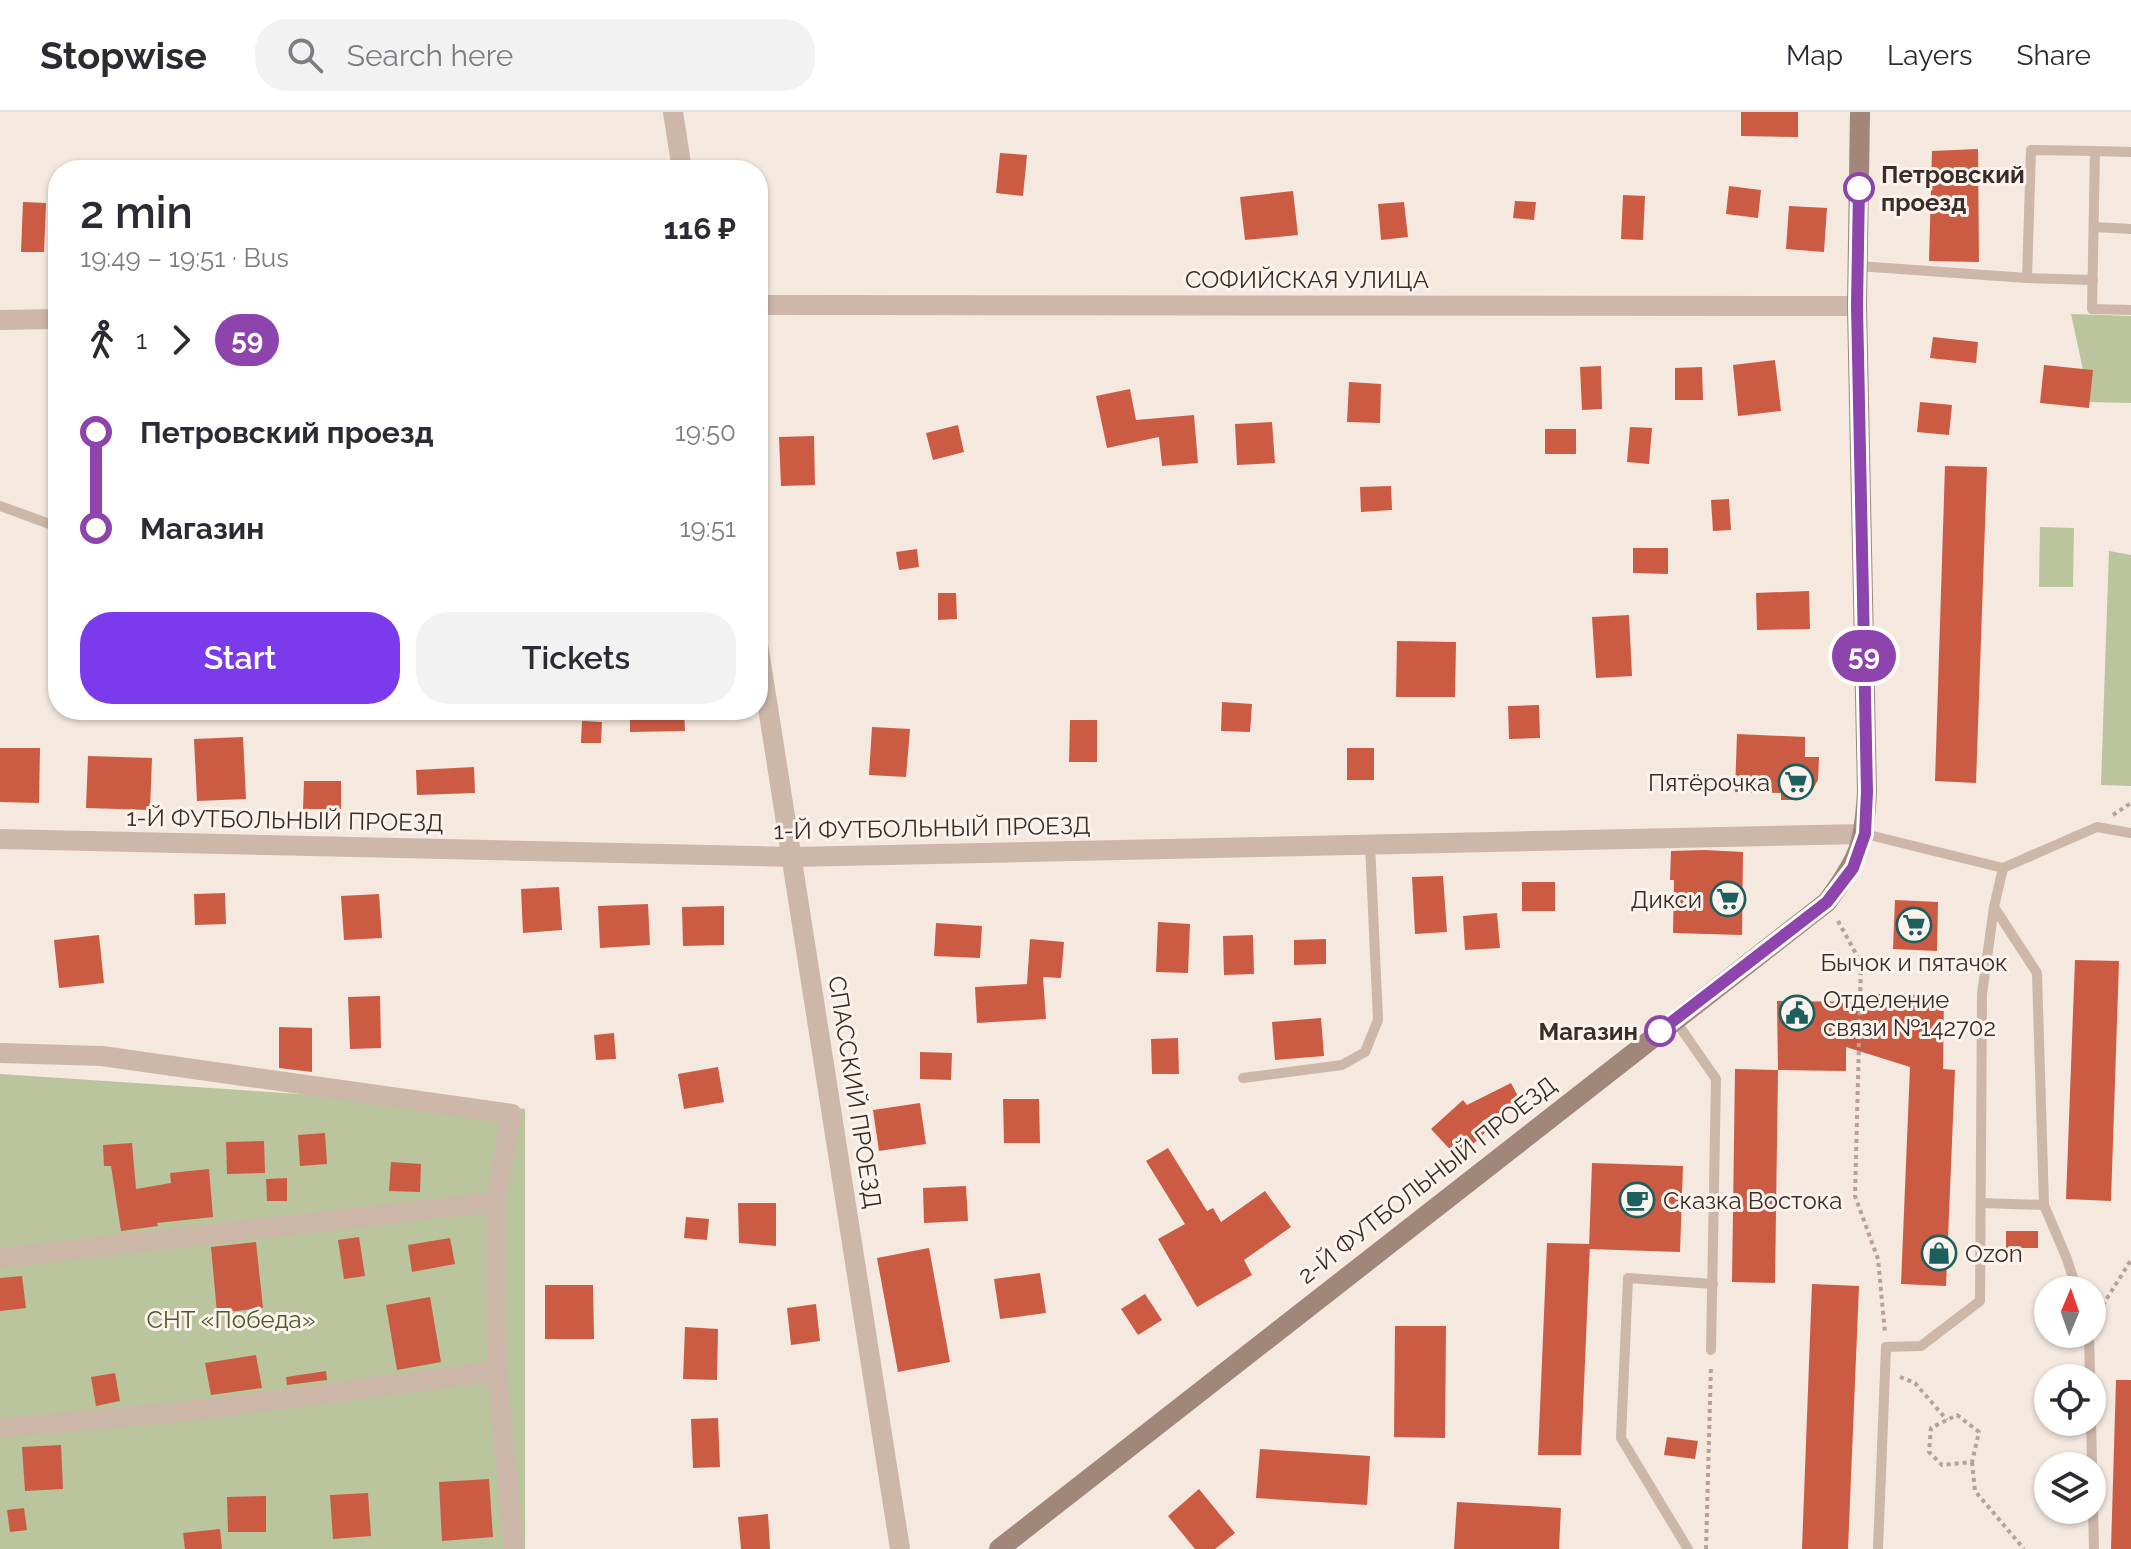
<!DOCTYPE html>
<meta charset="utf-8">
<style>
:root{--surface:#fff;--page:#f2f2f3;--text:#2b2b33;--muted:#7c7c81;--line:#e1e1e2;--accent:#7c3aed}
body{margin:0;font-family:Raleway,sans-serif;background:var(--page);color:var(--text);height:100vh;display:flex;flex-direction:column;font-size:30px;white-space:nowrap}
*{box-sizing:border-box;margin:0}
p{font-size:26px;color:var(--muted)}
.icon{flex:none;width:44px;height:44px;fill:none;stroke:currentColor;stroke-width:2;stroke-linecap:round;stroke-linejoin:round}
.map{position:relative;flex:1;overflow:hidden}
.sheet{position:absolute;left:48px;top:48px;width:720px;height:560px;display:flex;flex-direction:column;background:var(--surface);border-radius:32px;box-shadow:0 2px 6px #0004}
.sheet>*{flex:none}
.badge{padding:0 16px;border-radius:26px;font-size:28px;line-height:52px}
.needle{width:52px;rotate:2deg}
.controls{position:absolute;left:2034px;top:1164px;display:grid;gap:16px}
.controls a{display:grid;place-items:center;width:72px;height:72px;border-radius:50%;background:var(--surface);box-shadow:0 2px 6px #0004;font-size:40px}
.map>.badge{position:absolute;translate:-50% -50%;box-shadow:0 0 0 4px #fff}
.legs{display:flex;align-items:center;gap:12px;height:88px;padding:0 32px;font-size:26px}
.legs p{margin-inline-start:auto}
.headline{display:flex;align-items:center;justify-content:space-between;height:136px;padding:0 32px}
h1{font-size:44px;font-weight:600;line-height:60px}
.action{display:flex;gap:16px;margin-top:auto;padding:16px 32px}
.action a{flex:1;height:92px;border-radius:32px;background:var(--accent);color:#fff;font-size:32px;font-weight:600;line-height:92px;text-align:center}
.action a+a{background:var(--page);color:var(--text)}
ul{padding:0 32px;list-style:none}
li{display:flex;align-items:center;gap:28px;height:96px;font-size:30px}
li i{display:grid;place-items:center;width:12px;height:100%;margin:0 10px;background:currentColor}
li i::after{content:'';width:20px;height:20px;margin:-10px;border:6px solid;border-radius:50%;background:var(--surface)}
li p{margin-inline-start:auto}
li:first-child i{background:linear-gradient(#0000 50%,currentColor 0)}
li:last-child i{background:linear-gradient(currentColor 50%,#0000 0)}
header{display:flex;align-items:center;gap:48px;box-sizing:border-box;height:112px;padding:0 40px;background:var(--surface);border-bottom:2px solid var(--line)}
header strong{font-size:38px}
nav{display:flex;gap:44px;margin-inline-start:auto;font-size:28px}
.search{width:560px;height:72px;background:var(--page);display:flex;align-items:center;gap:20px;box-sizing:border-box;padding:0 28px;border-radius:32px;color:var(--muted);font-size:30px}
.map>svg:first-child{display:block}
</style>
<header>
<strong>Stopwise</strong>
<div class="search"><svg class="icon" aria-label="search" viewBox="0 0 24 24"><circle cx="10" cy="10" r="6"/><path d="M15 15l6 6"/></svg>Search here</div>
<nav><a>Map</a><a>Layers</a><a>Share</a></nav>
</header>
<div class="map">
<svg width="2131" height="1437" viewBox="0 0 2131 1437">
<rect width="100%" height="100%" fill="#f4e8df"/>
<g fill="#bac49d">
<path d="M2071,202L2131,204V291L2090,290Z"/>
<path d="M2040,415L2074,416L2073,475H2039Z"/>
<path d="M2109,439L2131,443V674L2101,673Z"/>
<path d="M0,962L525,997V1437H0Z"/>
</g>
<g fill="#cc5b44">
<path d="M1741,0H1798V25L1741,24Z"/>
<path d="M1978,37L1979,150L1929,149L1932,39Z"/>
<path d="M1000,41L1027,43L1023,84L996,81Z"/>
<path d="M1729,74L1761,78L1758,106L1726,102Z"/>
<path d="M1293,79L1298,123L1245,128L1240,85Z"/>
<path d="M1623,83L1645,84L1643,128L1621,127Z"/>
<path d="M1515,89L1536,90L1534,108L1513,106Z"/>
<path d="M23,90L46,91L44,140H21Z"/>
<path d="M1404,90L1408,125L1381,128L1378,92Z"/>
<path d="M1789,94L1827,96L1824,140L1786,137Z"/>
<path d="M1933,225L1978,230L1976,251L1930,246Z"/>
<path d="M1775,248L1781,299L1738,304L1733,253Z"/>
<path d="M2044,253L2093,258L2089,296L2040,291Z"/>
<path d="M1601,254L1602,297L1582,298L1580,255Z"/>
<path d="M1702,255L1703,288H1675V256Z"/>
<path d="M1349,270L1381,272L1380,311L1347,310Z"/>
<path d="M1130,277L1136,308L1194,303L1198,351L1162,354L1159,325L1107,336L1096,284Z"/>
<path d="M1920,290L1952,293L1949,323L1917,320Z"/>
<path d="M1272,310L1275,351L1237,353L1235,312Z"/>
<path d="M958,313L964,340L933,348L926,321Z"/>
<path d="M1630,315L1652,316L1649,352L1627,350Z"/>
<rect x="1545" y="317" width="31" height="25"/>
<path d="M814,324L815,373L781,374L779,325Z"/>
<path d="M1945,354L1987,355L1976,671L1935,669Z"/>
<path d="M1391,374L1392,398L1361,400L1360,375Z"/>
<path d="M1729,387L1731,418L1713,419L1711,388Z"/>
<path d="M1633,436H1668V462L1633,461Z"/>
<path d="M917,437L919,455L899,458L896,440Z"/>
<path d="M1809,479L1810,517L1757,518L1756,481Z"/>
<path d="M938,481H956L957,507L938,508Z"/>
<path d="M1629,503L1632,564L1596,566L1592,505Z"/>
<path d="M1397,529L1456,530L1455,585H1396Z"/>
<path d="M1222,590L1252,592L1250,620L1221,619Z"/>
<path d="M1539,593L1540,626L1509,627L1508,594Z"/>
<path d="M630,598H684L685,619L630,620Z"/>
<path d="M1070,608H1097V650H1069Z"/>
<path d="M582,609L602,610L601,631H581Z"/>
<path d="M872,615L910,617L906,665L869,663Z"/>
<path d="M1737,622L1805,625V645H1819L1818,668L1813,677L1803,685L1792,688H1781V681L1735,680Z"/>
<path d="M243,625L246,687L197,689L194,627Z"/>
<path d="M0,636H40L39,691L0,690Z"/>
<rect x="1347" y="636" width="27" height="32"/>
<path d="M88,644L152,646L150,698L86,696Z"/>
<path d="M474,655L475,681L417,683L416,658Z"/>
<path d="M304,669H341V697H303Z"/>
<path d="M1705,738L1743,740L1742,823L1673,821L1674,768H1670L1671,739Z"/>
<path d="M1443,764L1447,820L1415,822L1412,765Z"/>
<rect x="1522" y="770" width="33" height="29"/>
<path d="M559,775L562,818L523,821L521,777Z"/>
<path d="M225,781L226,812L195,813L194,782Z"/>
<path d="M379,782L382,826L344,828L341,784Z"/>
<path d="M1895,788L1938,790L1937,839L1893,837Z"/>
<path d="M648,792L650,833L600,836L598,794Z"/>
<path d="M724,794V833L683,834L682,795Z"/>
<path d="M1497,801L1500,836L1465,838L1463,804Z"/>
<path d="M1158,810L1190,812L1188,861L1156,860Z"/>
<path d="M936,811L982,814L980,846L934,844Z"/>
<path d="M99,823L104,871L59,876L54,828Z"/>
<path d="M1253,823L1254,862L1224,863L1223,824Z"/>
<path d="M1030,827L1064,830L1061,866L1043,865L1046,907L977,911L975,875L1027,872Z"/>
<path d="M1326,827V852L1294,853V828Z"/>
<path d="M2075,848L2119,849L2111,1089L2066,1087Z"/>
<path d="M1876,882L1944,883L1943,957L1955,958L1946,1174L1901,1172L1910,955L1846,935V959L1778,958L1777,889L1875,890Z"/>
<path d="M380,884L381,936L350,937L348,885Z"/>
<path d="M1321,906L1324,944L1275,948L1272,910Z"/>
<path d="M279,915L312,916V960L279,956Z"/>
<path d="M614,921L616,947L596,948L594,923Z"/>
<path d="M1178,926L1179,962H1152L1151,927Z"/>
<path d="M920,940L952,941L951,968L920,967Z"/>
<path d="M718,955L724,990L684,997L678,962Z"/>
<path d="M1735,957L1778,958L1775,1171L1732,1170Z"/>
<path d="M1511,971L1521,990L1482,1009L1489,1017L1458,1046L1431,1017L1463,988L1467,993Z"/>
<path d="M1003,987H1039L1040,1031H1004Z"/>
<path d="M920,991L926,1032L879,1039L873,998Z"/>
<path d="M325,1021L327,1052L300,1054L298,1023Z"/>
<path d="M264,1029L265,1061L227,1062L226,1030Z"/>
<path d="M132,1031L136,1077L171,1071L170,1061L209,1057L213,1105L157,1111L158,1114L121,1119L111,1054H104L103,1033Z"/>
<path d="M1168,1036L1207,1099L1213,1096L1221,1110L1265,1079L1291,1115L1244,1148L1252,1163L1197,1195L1158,1127L1185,1112L1146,1049Z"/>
<path d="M391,1050L421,1052L420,1080L389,1079Z"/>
<path d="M1592,1051L1683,1054L1680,1140L1589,1137Z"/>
<path d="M287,1066V1089H267L266,1067Z"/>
<path d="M966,1074L968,1109L924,1111L923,1076Z"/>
<path d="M738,1091H776V1134L739,1131Z"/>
<path d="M686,1105L709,1107L707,1128L684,1126Z"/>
<rect x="2006" y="1119" width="32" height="17"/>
<path d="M359,1125L365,1164L344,1167L338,1128Z"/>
<path d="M450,1126L455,1152L412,1160L408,1133Z"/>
<path d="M256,1130L263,1196L217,1201L211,1135Z"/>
<path d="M1547,1131L1590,1132L1581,1343H1538Z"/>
<path d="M929,1136L950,1250L898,1260L877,1146Z"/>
<path d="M1040,1161L1046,1201L1000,1207L994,1167Z"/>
<path d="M22,1164L26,1196L0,1199V1166Z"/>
<path d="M1812,1172L1859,1174L1848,1437H1802Z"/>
<path d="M545,1173H593L594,1227H545Z"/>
<path d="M1145,1182L1162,1208L1138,1223L1121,1197Z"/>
<path d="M430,1185L441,1250L397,1258L386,1193Z"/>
<path d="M816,1192L820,1229L791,1233L787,1196Z"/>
<path d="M1395,1214H1446L1445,1326L1394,1325Z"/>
<path d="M685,1215L718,1217L717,1268L683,1267Z"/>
<path d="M256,1243L262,1276L211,1283L205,1251Z"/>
<path d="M326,1259L327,1268L287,1273L286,1265Z"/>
<path d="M115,1261L120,1289L96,1294L91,1265Z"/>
<path d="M2116,1268H2131V1437H2111Z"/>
<path d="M718,1306L720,1355L693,1356L691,1307Z"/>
<path d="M1667,1325L1698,1329L1695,1347L1664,1343Z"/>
<path d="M61,1333L63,1377L25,1379L22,1335Z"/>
<path d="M1260,1337L1370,1344L1367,1393L1256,1386Z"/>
<path d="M489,1367L493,1425L442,1429L439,1370Z"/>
<path d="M1199,1377L1235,1421L1215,1437H1195L1168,1404Z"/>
<path d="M368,1381L371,1424L333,1427L330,1383Z"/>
<path d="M266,1384V1420H228L227,1385Z"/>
<path d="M1457,1390L1561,1396L1559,1437H1454Z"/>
<path d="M24,1396L27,1418L10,1420L7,1398Z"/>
<path d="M768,1402L770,1437H741L738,1405Z"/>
<path d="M220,1417L222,1437H185L183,1421Z"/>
</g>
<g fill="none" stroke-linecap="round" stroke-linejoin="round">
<g stroke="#b9a193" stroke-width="4" stroke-dasharray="4 4" stroke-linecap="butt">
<path d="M2113,703L2131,691"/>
<path d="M1838,809L1861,851L1855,1084L1878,1147L1885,1221"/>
<path d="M2094,1207L2131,1148"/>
<path d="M1900,1265L1915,1271L1947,1308"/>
<path d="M1957,1303L1979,1320L1972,1350L1942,1353L1929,1340L1931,1316Z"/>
<path d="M1972,1350L1975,1379L2024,1437"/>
<path d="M1706,1437L1711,1253"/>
</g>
<g stroke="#cdb7a9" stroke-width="10">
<path d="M2131,40L2095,39L2092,197L2131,198"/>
<path d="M2094,115L2131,117"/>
<path d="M1858,154L2027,166L2093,168"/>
<path d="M2027,166L2031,38L2095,39"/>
<path d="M0,394L58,415"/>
<path d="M1865,722L2003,756L1994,795L2037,861L2044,1093L2067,1147L2077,1178"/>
<path d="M2003,756L2097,715L2131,721"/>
<path d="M1675,908L1716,967L1711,1238"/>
<path d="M1243,966L1342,953L1365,940L1378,908L1370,732"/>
<path d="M1981,1091L2044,1093"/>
<path d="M2089,1222L2090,1266"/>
<path d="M2091,1310L2094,1437"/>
<path d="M1688,1437L1621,1326L1628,1166L1713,1172"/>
<path d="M1878,1437L1886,1235L1921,1234L1980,1189L1982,882L1994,795"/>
</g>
<g stroke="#cdb7a9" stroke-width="20">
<path d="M673,0L682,58"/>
<path d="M758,193L1857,194"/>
<path d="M0,208L58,207"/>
<path d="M758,532L900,1437"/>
<path d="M0,727L792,745L1865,722"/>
<path d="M0,941L102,944L512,1002L495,1090L497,1259L514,1437"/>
<path d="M0,1146L495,1090"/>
<path d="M0,1316L190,1299L497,1259"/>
</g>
<path stroke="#a1867a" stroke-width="20" d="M999,1437L1827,790C1859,746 1864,734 1867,680L1857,194L1860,0"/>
</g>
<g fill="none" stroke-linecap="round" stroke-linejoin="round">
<g stroke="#fff" stroke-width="18">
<path id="line-1" d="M1660,919L1827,790L1853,756L1865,722L1867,680L1857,194L1859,76"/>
</g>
<use href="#line-1" stroke="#8e44ad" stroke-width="12"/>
</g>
<defs>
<g id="supermarket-ring" transform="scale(1.8)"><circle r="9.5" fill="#fbf3ec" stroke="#1c5f5e" stroke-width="1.5"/><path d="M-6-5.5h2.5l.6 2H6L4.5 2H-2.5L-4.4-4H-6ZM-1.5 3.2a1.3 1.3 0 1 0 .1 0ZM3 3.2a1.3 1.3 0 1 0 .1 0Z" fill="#1c5f5e"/></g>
<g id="civic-ring" transform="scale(1.8)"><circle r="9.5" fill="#fbf3ec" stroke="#1c5f5e" stroke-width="1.5"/><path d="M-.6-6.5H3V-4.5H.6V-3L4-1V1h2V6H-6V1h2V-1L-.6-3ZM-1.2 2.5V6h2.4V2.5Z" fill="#1c5f5e"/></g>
<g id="cafe-ring" transform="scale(1.8)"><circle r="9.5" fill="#fbf3ec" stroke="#1c5f5e" stroke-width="1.5"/><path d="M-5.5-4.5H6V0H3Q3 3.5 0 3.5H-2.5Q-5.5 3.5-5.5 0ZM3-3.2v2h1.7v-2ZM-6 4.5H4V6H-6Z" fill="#1c5f5e"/></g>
<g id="shop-ring" transform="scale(1.8)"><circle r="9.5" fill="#fbf3ec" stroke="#1c5f5e" stroke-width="1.5"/><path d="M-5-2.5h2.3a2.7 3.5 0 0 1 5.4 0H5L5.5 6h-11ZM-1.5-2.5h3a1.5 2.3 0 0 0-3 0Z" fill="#1c5f5e"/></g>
</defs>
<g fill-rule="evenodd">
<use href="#supermarket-ring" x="1796" y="670"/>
<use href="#supermarket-ring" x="1728" y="787"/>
<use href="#supermarket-ring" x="1914" y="813"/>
<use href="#civic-ring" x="1797" y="901"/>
<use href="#cafe-ring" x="1637" y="1088"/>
<use href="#shop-ring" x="1939" y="1141"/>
</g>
<g fill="#fff" stroke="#8e44ad" stroke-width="4">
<circle cx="1859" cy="76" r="14"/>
<circle cx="1660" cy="919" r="14"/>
</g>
<g text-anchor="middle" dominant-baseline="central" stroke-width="6" stroke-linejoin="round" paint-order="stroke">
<g font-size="24" font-weight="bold" fill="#3a2d29" stroke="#fbf3ec" text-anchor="start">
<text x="1881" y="62">Петровский<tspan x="1881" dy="28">проезд</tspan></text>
<text x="1638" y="919" text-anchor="end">Магазин</text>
</g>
<g font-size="24" fill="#3a2d29" stroke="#fbf3ec">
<text x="1307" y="167">СОФИЙСКАЯ УЛИЦА</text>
<text transform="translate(285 708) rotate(1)">1-Й ФУТБОЛЬНЫЙ ПРОЕЗД</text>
<text transform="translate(932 716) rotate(-1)">1-Й ФУТБОЛЬНЫЙ ПРОЕЗД</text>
<text transform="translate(855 980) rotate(81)">СПАССКИЙ ПРОЕЗД</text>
<text transform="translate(1427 1068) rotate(-38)">2-Й ФУТБОЛЬНЫЙ ПРОЕЗД</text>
</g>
<g font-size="24" fill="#3a2d29" stroke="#fbf3ec" text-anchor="start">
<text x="1770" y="670" text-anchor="end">Пятёрочка</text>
<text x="1702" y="787" text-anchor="end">Дикси</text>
<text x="1914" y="850" text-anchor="middle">Бычок и пятачок</text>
<text x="1823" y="887">Отделение<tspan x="1823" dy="28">связи №142702</tspan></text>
<text x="1663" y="1088">Сказка Востока</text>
<text x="1965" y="1141">Ozon</text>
</g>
<g font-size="24" fill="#4c5a2c" stroke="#fbf3ec">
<text x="231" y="1207">СНТ «Победа»</text>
</g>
</g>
</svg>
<div class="controls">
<a><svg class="needle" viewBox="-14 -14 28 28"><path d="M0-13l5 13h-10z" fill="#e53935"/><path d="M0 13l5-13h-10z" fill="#7c7c81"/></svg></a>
<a><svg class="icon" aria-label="locate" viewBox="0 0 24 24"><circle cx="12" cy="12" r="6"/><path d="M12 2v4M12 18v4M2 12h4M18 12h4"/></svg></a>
<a><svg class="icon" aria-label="layers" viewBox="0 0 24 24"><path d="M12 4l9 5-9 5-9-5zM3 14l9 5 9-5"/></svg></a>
</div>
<b class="badge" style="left:1864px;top:544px;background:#8e44ad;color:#fff">59</b>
<section class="sheet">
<div class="headline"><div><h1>2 min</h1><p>19:49 – 19:51 · Bus</p></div><b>116 ₽</b></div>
<div class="legs"><svg class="icon" aria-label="walk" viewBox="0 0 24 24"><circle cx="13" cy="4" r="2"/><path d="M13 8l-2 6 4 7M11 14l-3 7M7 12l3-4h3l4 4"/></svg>1<svg class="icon" aria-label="forward" viewBox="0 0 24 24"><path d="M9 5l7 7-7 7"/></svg><b class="badge" style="background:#8e44ad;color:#fff">59</b></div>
<ul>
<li><i style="color:#8e44ad"></i><b>Петровский проезд</b><p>19:50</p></li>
<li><i style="color:#8e44ad"></i><b>Магазин</b><p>19:51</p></li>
</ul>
<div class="action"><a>Start</a><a>Tickets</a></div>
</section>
</div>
